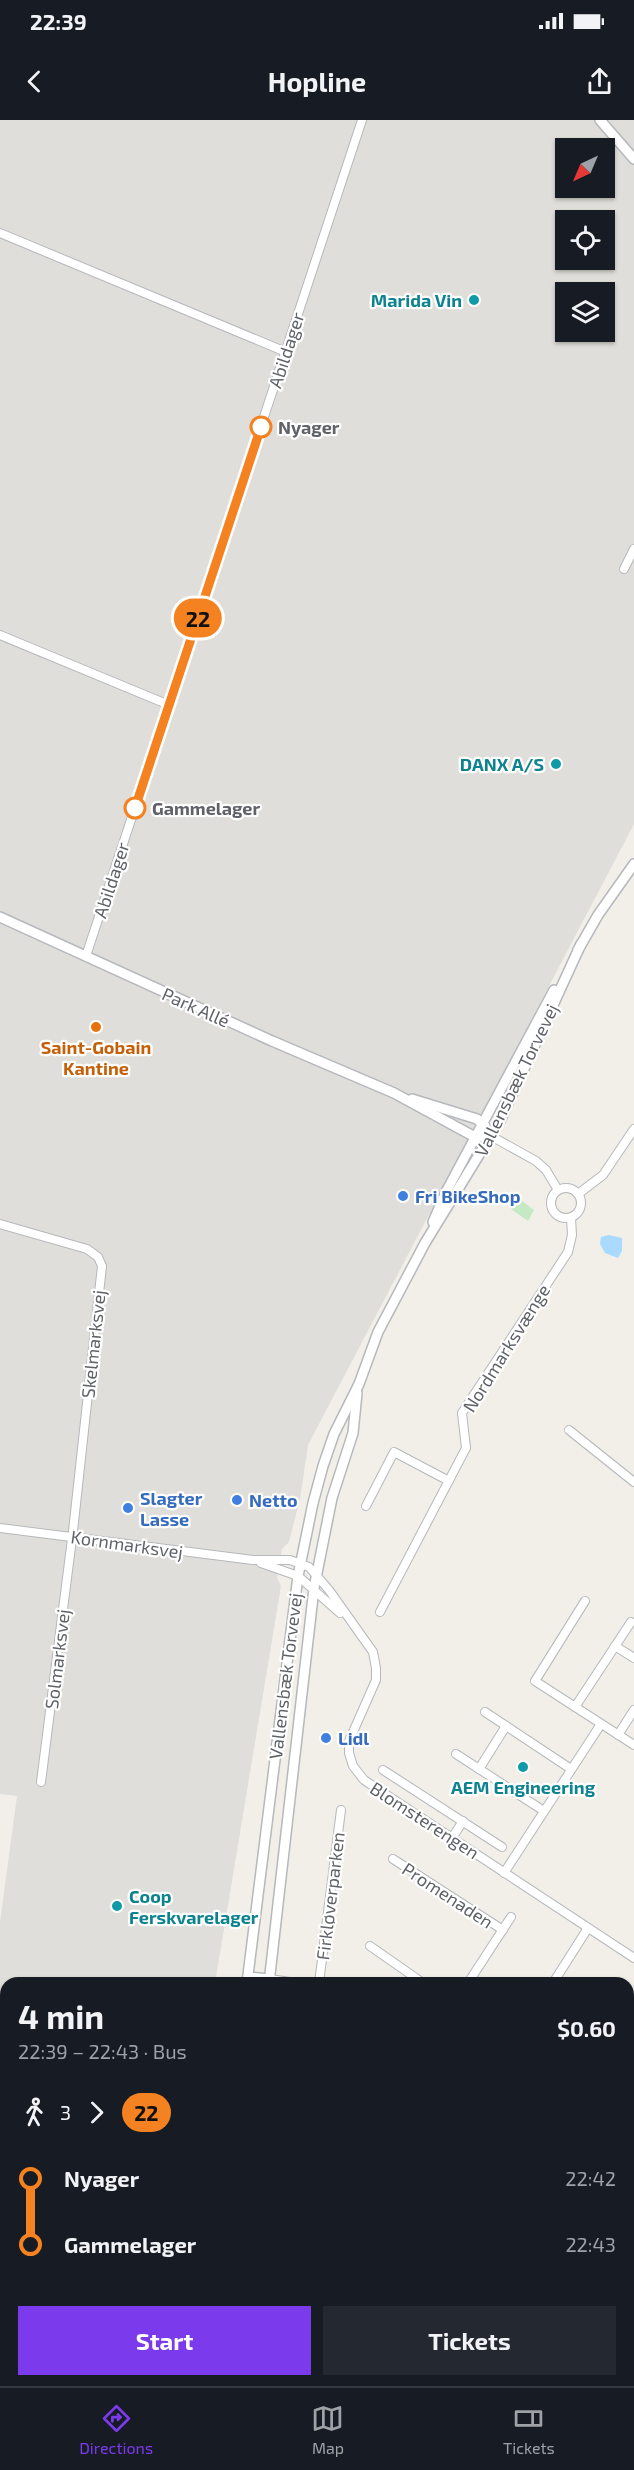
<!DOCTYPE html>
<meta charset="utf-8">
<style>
:root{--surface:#171b24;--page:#242831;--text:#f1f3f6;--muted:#9ea1a6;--line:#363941;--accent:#7c3aed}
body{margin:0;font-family:"Exo 2",sans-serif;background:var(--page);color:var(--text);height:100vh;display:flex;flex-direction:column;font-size:22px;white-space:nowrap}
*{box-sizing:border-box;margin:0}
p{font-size:20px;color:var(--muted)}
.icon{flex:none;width:33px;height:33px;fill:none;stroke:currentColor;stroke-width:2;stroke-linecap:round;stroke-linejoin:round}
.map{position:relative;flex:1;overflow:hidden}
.details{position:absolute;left:0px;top:1857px;width:634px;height:410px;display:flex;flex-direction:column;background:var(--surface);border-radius:18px 18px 0 0;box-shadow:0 2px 4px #0004}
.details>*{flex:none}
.badge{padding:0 12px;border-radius:20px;font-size:21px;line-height:39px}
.needle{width:39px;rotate:224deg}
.controls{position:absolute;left:555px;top:18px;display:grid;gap:12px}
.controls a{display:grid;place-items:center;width:60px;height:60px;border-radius:0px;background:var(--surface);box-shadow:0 2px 4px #0004;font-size:30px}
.map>.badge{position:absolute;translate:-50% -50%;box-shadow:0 0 0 3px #fff}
.legs{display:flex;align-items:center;gap:9px;height:66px;padding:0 18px;font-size:20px}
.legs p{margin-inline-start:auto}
.head{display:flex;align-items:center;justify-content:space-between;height:102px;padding:0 18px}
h1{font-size:33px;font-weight:700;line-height:45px}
.cta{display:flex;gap:12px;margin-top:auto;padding:12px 18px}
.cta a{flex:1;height:69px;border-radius:0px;background:var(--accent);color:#fff;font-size:24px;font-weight:700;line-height:69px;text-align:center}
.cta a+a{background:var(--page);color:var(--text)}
ul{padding:0 18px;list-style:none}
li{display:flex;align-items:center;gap:21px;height:66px;font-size:22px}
li i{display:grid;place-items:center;width:9px;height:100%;margin:0 8px;background:currentColor}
li i::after{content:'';width:15px;height:15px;margin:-8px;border:4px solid;border-radius:50%;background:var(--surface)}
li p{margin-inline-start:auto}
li:first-child i{background:linear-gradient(#0000 50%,currentColor 0)}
li:last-child i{background:linear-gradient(currentColor 50%,#0000 0)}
.status{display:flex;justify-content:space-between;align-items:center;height:42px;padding:0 30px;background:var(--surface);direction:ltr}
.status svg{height:16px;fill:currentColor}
header{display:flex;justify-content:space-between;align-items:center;height:78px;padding:0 18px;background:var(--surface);font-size:27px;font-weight:700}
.menu{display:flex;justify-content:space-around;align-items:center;height:84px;border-top:2px solid var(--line);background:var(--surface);font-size:16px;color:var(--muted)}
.menu a{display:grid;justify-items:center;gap:3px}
.menu .selected{color:var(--accent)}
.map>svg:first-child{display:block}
</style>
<div class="status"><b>22:39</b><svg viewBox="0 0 49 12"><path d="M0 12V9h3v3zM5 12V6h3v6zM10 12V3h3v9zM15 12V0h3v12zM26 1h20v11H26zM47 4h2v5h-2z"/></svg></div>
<header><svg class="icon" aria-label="back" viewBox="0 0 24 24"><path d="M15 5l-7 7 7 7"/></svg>Hopline<svg class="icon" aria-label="share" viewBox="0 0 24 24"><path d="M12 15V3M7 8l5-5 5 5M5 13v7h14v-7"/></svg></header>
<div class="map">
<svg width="634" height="2266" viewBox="0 0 634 2266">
<rect width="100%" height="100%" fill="#f1efe8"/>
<path fill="#e0deda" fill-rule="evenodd" d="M0,0H634V704L308,1325L300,1379L289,1422L282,1429L277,1458L281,1466L215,1863H6V2260L145,2261L142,2266H0V1802L17,1676L0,1674ZM566,28H604V68H566ZM566,100H604V140H566ZM566,172H604V212H566Z"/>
<path fill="#c5e8c5" d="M518,1078L534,1090L528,1101L511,1089Z"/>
<path fill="#aadaff" d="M609,1115L622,1118V1131L618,1138L605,1133L600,1124L601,1117Z"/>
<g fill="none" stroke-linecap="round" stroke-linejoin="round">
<g stroke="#b5b8bc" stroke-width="10">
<g id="minor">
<path d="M0,113L286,232"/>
<path d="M624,449L634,429"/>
<path d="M0,515L169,585"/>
<path d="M86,836L362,0"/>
<path d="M491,1016L536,1041L546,1050L558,1070"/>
<circle cx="566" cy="1083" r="15"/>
<path d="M578,1074L603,1055L634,1009"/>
<path d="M0,1104L87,1129L98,1137L102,1146L73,1411L41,1662"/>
<path d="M569,1310L634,1362"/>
<path d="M366,1386L394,1332L449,1361"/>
<path d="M0,1408L253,1440H290L309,1447L329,1470L373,1532L376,1548V1560L349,1621V1633L353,1646L364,1660L634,1838"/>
<path d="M261,1443L298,1456L340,1493"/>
<path d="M585,1481L535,1561L634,1625"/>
<path d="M380,1492L466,1328L462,1293L568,1132L572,1115L571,1098"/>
<path d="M615,1526L634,1538"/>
<path d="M575,1587L631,1502"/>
<path d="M485,1592L571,1649"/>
<path d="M618,1615L634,1590"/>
<path d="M456,1634L544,1691"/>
<path d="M479,1649L506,1606"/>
<path d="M383,1650L502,1727"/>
<path d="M452,1718L463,1701"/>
<path d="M393,1739L503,1810"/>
<path d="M504,1753L601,1604"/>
<path d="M370,1826L423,1863"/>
<path d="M270,1859L296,1863"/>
<path d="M319,1863L341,1690"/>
<path d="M468,1863L511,1797"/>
<path d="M553,1863L588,1808"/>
<path d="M628,1940L634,1932"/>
<path d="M628,2034L634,2037"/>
<path d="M628,2228L634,2219"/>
<path d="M587,2260L594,2266"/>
<path d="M631,2266L634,2261"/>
</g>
</g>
<g stroke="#b5b8bc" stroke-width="12">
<g id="tertiary">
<path d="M600,0L634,39"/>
<path d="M0,797L272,921L394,973L475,1017L491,1016"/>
<path d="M578,830L598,795L634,744"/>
<path d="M412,979L477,999L485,1006"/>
<path d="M433,1102L446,1072L554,870"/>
<path d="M248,1857L270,1859"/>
<path d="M247,1863L298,1456L313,1383L323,1346L334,1314L359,1264L378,1212L425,1123L501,999L581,824"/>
<path d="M269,1863L314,1468L332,1378L353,1313L357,1273"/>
<path d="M197,2260L206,2266"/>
<path d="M227,2260L236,2266"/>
</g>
</g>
<use href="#minor" stroke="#fff" stroke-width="8"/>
<use href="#tertiary" stroke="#fff" stroke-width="9"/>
</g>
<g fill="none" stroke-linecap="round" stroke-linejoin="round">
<g stroke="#fff" stroke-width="14">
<path id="line-1" d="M135,688L261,307"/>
</g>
<use href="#line-1" stroke="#f58220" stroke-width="9"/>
</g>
<g fill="#0f9aa8" stroke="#fff" stroke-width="2">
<circle cx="474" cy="180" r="6"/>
<circle cx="556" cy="644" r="6"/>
<circle cx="523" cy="1647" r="6"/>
<circle cx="117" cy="1786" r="6"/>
</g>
<g fill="#fff" stroke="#f58220" stroke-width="3">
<circle cx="261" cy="307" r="10"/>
<circle cx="135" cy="688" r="10"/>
</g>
<circle fill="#e8710a" stroke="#fff" stroke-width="2" cx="96" cy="907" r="6"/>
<g fill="#3f7fe0" stroke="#fff" stroke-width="2">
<circle cx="403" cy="1076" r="6"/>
<circle cx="237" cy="1380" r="6"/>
<circle cx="128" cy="1388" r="6"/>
<circle cx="326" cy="1618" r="6"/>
</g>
<g text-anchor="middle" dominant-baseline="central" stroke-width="4.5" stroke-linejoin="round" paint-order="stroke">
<g font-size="18" font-weight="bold" fill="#0d838f" stroke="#fff" text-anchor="end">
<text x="462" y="180">Marida Vin</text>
<text x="544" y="644">DANX A/S</text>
<text x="523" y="1667" text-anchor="middle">AEM Engineering</text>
<text x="129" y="1776" text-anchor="start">Coop<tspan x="129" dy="21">Ferskvarelager</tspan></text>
</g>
<g font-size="18" fill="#5f6368" stroke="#fff">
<text transform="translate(286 230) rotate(-72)">Abildager</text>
<text transform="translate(111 760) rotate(-72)">Abildager</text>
<text transform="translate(196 887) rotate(24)">Park Allé</text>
<text transform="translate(516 960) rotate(-64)">Vallensbæk Torvevej</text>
<text transform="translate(93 1224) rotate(-84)">Skelmarksvej</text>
<text transform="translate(506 1228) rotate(-58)">Nordmarksvænge</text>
<text transform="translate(127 1424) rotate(8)">Kornmarksvej</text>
<text transform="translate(57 1539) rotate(-83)">Solmarksvej</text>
<text transform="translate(285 1556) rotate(-83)">Vallensbæk Torvevej</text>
<text transform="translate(425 1700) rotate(33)">Blomsterengen</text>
<text transform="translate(448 1775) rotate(33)">Promenaden</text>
<text transform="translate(330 1776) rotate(-83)">Firkløverparken</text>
</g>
<g font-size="18" font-weight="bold" fill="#5f6368" stroke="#fff" text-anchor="start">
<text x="278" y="307">Nyager</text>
<text x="152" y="688">Gammelager</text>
</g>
<g font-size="18" font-weight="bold" fill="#c56008" stroke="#fff">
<text x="96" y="927">Saint-Gobain<tspan x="96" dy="21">Kantine</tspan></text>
</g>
<g font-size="18" font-weight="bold" fill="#366cbe" stroke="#fff" text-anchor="start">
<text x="415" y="1076">Fri BikeShop</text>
<text x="140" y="1378">Slagter<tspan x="140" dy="21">Lasse</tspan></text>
<text x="249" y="1380">Netto</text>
<text x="338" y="1618">Lidl</text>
</g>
</g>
</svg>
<div class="controls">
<a><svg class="needle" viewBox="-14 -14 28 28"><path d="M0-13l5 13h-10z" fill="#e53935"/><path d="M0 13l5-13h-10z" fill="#9ea1a6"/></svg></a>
<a><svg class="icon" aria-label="locate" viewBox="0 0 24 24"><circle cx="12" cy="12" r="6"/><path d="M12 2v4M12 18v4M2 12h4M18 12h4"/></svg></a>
<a><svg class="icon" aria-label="layers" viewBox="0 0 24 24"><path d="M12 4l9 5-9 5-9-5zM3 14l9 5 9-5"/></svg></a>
</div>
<b class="badge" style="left:198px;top:498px;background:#f58220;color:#111">22</b>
<section class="details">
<div class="head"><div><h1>4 min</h1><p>22:39 – 22:43 · Bus</p></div><b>$0.60</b></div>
<div class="legs"><svg class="icon" aria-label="walk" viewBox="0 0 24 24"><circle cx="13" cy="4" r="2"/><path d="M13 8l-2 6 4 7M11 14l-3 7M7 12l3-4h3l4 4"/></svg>3<svg class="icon" aria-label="forward" viewBox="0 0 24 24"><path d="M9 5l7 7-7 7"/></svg><b class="badge" style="background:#f58220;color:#111">22</b></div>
<ul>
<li><i style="color:#f58220"></i><b>Nyager</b><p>22:42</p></li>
<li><i style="color:#f58220"></i><b>Gammelager</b><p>22:43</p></li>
</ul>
<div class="cta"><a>Start</a><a>Tickets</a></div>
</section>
</div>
<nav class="menu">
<a class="selected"><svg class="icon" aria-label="directions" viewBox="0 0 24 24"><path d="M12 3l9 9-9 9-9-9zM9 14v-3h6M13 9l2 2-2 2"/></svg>Directions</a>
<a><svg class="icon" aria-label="map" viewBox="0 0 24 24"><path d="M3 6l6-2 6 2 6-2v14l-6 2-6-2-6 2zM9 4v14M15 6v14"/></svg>Map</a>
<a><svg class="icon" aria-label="tickets" viewBox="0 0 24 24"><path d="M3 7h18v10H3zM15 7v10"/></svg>Tickets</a>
</nav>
